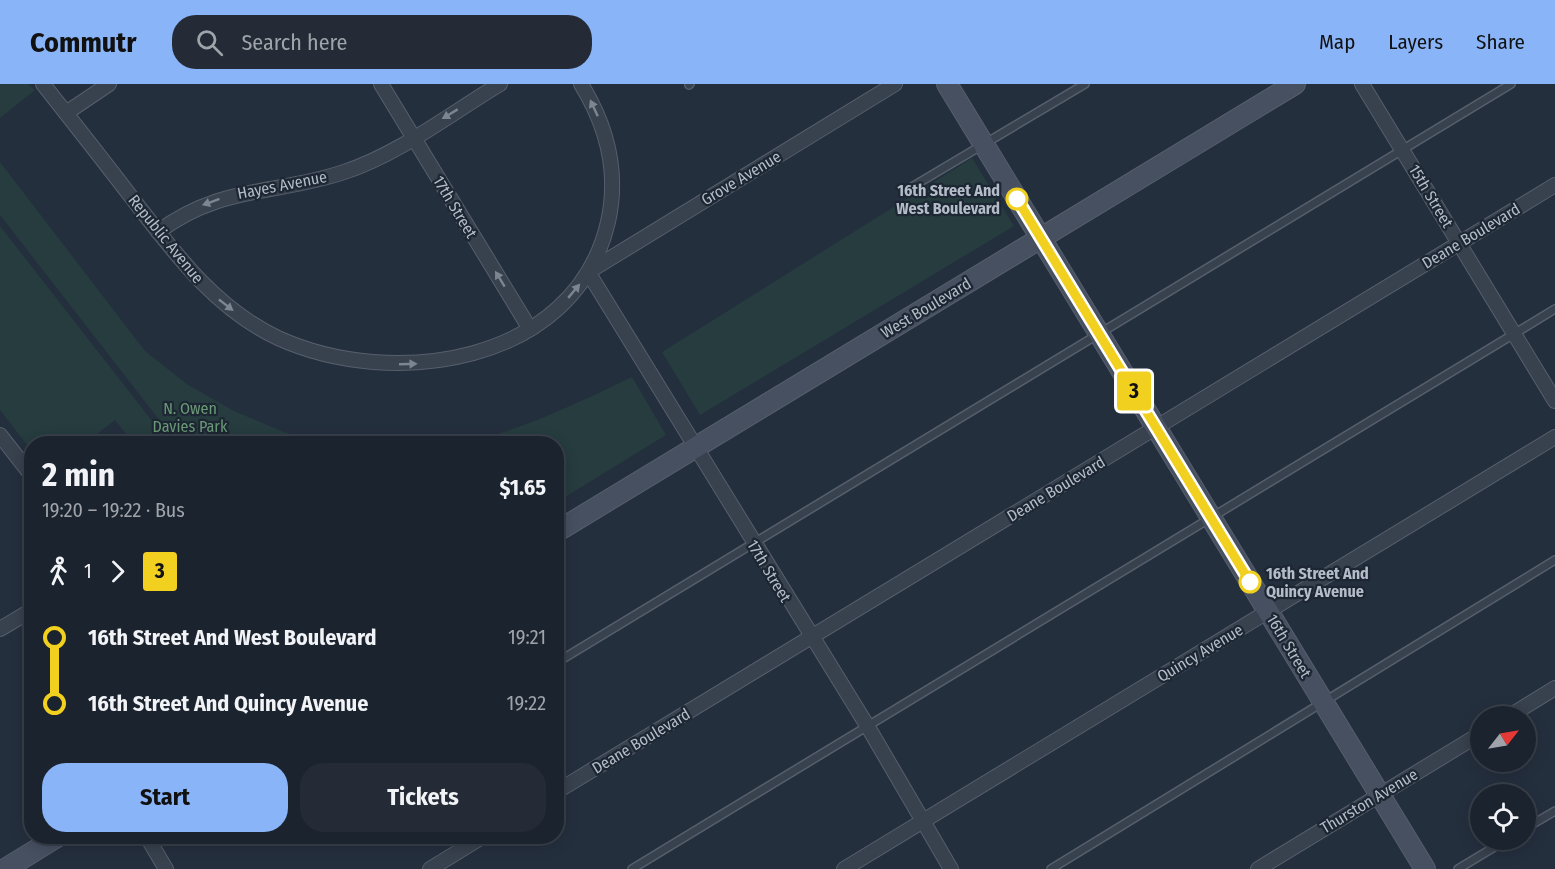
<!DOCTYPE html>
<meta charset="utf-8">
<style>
:root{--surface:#1b232e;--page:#242b36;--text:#f1f3f6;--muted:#a0a4aa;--line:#39404a;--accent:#8ab4f8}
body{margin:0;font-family:"Fira Sans Condensed",sans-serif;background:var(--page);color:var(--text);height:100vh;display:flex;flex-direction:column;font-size:22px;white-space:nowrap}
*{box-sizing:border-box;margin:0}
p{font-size:20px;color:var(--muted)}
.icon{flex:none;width:33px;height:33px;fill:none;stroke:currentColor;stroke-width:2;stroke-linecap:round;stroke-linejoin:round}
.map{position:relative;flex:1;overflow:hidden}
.details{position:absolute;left:24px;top:352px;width:540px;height:408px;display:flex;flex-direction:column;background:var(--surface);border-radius:24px;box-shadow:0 3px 15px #0003,0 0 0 2px var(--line)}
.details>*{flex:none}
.badge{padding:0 12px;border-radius:4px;font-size:21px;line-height:39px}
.needle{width:39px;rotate:59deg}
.controls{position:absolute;left:1470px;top:622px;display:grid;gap:12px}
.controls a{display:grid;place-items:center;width:66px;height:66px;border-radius:50%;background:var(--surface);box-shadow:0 3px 15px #0003,0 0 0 2px var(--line);font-size:30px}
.map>.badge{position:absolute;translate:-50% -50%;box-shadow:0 0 0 3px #fff}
.legs{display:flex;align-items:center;gap:9px;height:66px;padding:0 18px;font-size:20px}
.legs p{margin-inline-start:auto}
.summary{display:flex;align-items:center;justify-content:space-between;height:102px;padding:0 18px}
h1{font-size:33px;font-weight:700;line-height:45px}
.cta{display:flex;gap:12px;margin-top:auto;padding:12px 18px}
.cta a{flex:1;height:69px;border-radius:24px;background:var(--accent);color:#111;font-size:24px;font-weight:700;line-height:69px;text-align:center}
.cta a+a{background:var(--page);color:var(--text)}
ul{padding:0 18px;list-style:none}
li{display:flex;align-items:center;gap:21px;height:66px;font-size:22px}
li i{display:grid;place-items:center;width:9px;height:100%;margin:0 8px;background:currentColor}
li i::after{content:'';width:15px;height:15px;margin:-8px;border:4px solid;border-radius:50%;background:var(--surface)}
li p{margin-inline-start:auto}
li:first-child i{background:linear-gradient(#0000 50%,currentColor 0)}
li:last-child i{background:linear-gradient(currentColor 50%,#0000 0)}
header{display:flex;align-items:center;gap:36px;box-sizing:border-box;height:84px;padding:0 30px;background:var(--accent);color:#111}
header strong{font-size:28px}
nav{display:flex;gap:33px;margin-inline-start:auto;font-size:21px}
.search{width:420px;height:54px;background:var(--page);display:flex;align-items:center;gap:15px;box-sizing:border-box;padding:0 21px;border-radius:24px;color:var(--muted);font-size:22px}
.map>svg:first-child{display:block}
</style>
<header>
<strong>Commutr</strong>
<div class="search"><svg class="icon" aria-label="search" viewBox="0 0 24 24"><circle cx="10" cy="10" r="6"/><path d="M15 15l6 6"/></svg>Search here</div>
<nav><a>Map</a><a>Layers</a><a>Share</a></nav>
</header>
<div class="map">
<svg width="1555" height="785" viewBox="0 0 1555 785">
<rect width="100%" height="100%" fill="#242f3e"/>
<g fill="#263c3f">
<path d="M0,0H28L35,6L0,34Z"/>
<path d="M972,74L1014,142L700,331L662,268Z"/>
<path d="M0,78L145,267L188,301L234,327L284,348L328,360H178L0,131Z"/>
<path d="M0,142L170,360H134L115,336L84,360H32L31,366L0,326Z"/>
<path d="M632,293L666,351L557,418L556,360H460C520,347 576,320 632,293Z"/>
</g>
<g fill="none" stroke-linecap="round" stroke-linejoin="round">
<g stroke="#565f6c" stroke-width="10">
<g id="lane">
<path d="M689,1L690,0"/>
<path d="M905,107L1085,0"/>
<path d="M556,579L1511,0"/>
<path d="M1526,744L1555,727"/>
<path d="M632,785L1555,225"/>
<path d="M1051,785L1555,476"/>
<path d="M1458,785L1506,756"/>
</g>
</g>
<g stroke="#565f6c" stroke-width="16">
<g id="street">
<path d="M43,0C73,38 103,76 132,114C174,168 214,224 278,254C392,306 575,281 608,138C619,89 607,42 581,0"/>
<path d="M381,0L530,245"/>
<path d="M895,0L588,188L868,643L951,785"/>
<path d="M1362,0L1555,317"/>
<path d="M66,29L109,0"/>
<path d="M158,148C220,101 276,111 344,88C399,70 450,30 500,0"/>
<path d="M0,351L32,392"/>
<path d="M0,545L32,526"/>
<path d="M1508,633L1555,604"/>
<path d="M556,708L1555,101"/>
<path d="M147,753L166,785"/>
<path d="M430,785L482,753"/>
<path d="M844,785L1555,353"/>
<path d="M1258,785L1480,650"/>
</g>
</g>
<g stroke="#565f6c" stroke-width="22">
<g id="secondary">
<path d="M947,0L1425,785"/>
<path d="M556,448L1295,0"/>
<path d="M5,785L57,753"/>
</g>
</g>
<use href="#lane" stroke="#38414e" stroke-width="7"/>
<use href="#street" stroke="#38414e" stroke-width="14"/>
<use href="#secondary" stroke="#465061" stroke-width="20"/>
</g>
<defs><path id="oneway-solid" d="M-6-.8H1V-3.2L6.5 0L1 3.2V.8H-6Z" transform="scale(1.5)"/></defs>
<g fill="#7c8592">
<use href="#oneway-solid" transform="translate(594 24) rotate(-115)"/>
<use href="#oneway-solid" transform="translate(450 30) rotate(149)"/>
<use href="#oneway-solid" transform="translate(211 118) rotate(160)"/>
<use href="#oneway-solid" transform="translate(500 195) rotate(-121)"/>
<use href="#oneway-solid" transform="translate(574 207) rotate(-50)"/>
<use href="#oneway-solid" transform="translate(226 221) rotate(38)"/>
<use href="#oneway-solid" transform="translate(408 280) rotate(-2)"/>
</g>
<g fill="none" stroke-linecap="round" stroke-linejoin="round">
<g stroke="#fff" stroke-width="14">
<path id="line-1" d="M1017,115L1250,498"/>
</g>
<use href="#line-1" stroke="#f2d020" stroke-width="9"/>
</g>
<g fill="#fff" stroke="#f2d020" stroke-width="3">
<circle cx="1017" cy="115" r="10"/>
<circle cx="1250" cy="498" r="10"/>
</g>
<g text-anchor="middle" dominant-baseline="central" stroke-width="4.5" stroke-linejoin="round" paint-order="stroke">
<g font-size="16" fill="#b4bcc9" stroke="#1d2633">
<text transform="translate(741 94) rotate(-31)">Grove Avenue</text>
<text transform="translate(282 101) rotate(-11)">Hayes Avenue</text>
<text transform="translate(1431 112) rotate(59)">15th Street</text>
<text transform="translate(455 123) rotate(59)">17th Street</text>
<text transform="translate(1471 152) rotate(-31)">Deane Boulevard</text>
<text transform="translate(166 155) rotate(51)">Republic Avenue</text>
<text transform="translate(926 224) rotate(-31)">West Boulevard</text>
<text transform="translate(1056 405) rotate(-31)">Deane Boulevard</text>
<text transform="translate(769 487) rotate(59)">17th Street</text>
<text transform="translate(1289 562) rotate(59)">16th Street</text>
<text transform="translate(1200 569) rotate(-31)">Quincy Avenue</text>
<text transform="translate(641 657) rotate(-31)">Deane Boulevard</text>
<text transform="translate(1369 717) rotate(-31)">Thurston Avenue</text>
</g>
<g font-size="16" font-weight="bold" fill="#b4bcc9" stroke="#1d2633" text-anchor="end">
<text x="1000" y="106">16th Street And<tspan x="1000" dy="18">West Boulevard</tspan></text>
<text x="1266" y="489" text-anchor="start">16th Street And<tspan x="1266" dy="18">Quincy Avenue</tspan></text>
</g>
<g font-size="16" fill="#6b9a76" stroke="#1d2633">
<text x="190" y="324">N. Owen<tspan x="190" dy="18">Davies Park</tspan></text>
</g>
</g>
</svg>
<div class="controls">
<a><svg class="needle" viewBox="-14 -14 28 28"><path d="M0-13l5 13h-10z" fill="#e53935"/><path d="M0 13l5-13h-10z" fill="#a0a4aa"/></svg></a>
<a><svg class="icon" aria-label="locate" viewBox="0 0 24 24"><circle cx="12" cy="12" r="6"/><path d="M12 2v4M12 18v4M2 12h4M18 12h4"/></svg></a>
</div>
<b class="badge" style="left:1134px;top:307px;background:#f2d020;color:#111">3</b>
<section class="details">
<div class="summary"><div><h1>2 min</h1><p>19:20 – 19:22 · Bus</p></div><b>$1.65</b></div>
<div class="legs"><svg class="icon" aria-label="walk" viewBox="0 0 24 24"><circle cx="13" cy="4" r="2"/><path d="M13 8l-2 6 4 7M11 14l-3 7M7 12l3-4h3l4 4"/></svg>1<svg class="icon" aria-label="forward" viewBox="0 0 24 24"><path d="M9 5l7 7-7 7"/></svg><b class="badge" style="background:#f2d020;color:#111">3</b></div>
<ul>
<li><i style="color:#f2d020"></i><b>16th Street And West Boulevard</b><p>19:21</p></li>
<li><i style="color:#f2d020"></i><b>16th Street And Quincy Avenue</b><p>19:22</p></li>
</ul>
<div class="cta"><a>Start</a><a>Tickets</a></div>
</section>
</div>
